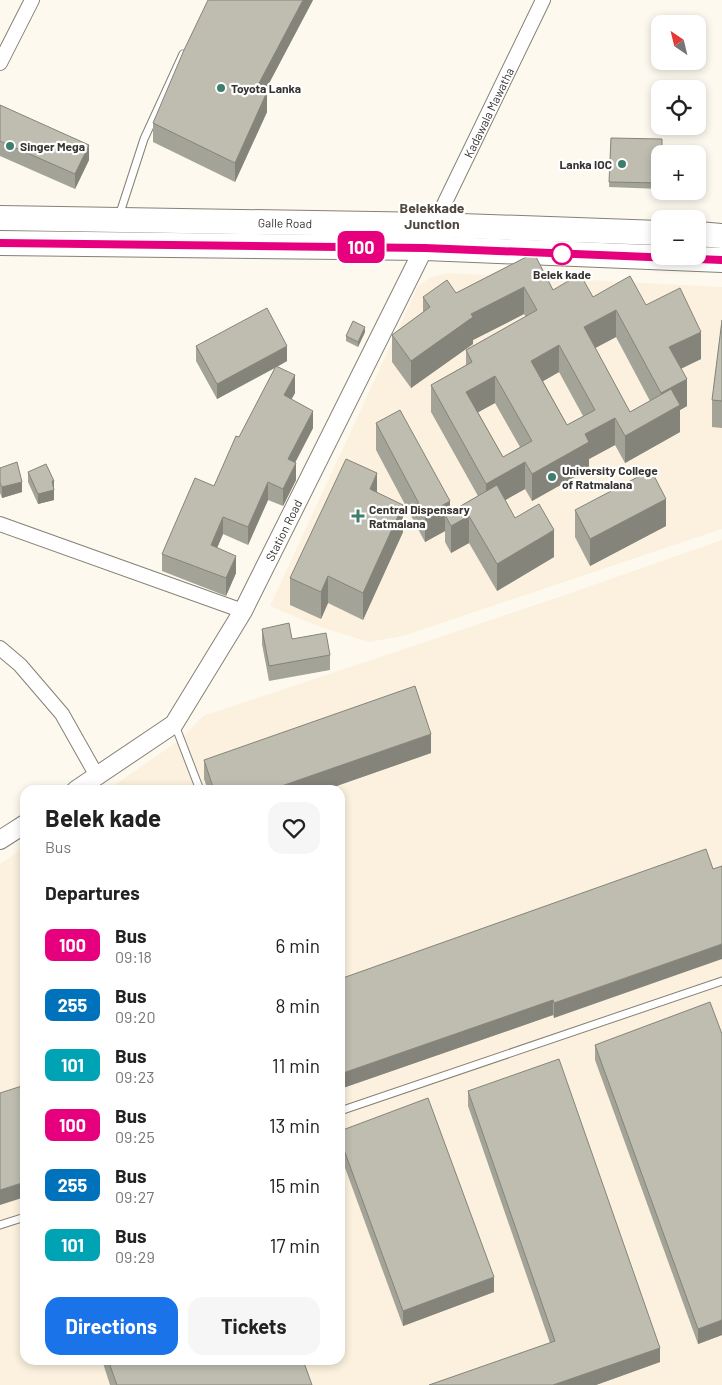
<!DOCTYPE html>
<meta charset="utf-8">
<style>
:root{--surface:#fff;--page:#f6f6f6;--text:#222;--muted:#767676;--accent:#1a73e8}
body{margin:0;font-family:Barlow,sans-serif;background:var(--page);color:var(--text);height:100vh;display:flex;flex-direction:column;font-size:19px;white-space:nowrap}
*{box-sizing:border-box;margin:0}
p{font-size:16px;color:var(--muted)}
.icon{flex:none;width:28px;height:28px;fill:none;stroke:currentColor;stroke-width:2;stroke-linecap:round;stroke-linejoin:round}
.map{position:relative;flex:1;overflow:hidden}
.side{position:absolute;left:20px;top:785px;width:325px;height:580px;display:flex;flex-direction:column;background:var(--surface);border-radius:15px;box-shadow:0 2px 8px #0003}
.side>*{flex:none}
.badge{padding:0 10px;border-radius:8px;font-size:18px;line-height:32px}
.needle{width:32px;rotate:325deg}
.buttons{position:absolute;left:651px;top:15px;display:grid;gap:10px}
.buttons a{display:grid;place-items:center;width:55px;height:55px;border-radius:10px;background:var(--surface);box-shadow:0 2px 8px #0003;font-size:25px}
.map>.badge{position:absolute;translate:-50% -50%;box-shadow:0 0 0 2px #fff}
h2{padding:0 25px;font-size:19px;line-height:45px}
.round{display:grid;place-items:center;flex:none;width:52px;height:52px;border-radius:15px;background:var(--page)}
.head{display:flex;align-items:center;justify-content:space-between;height:85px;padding:0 25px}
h1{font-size:24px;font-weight:700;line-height:38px}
.action{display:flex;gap:10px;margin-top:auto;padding:10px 25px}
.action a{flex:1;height:58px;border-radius:15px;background:var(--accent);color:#fff;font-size:20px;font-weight:700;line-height:58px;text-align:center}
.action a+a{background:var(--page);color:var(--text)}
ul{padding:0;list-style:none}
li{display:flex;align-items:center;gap:15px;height:60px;padding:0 25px}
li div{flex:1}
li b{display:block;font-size:19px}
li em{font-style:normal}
li .badge{min-width:55px;font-weight:700;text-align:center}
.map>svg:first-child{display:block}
</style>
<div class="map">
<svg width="722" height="1385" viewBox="0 0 722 1385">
<rect width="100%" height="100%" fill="#fef9ef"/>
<g fill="#fbf1de">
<path d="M447,273L722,287V529L403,636L369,642L320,627L270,606L418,286L431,277Z"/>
<path d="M722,540V1385H0V864L25,847V1360H340V790H107L181,739L203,716L559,597Z"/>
</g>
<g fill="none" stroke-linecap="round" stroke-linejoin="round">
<g stroke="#868075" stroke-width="9">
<g id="service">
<path d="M119,216L144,139L183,54"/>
<path d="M175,725L200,790"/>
<path d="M340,1111L722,981"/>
<path d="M0,1225L25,1217"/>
</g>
</g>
<g stroke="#868075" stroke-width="16">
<g id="minor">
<path d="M0,63L32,0"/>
<path id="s1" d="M434,225L543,0"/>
<path d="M0,524L243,611"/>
<path d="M0,648L20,665L62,714L97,776"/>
</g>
</g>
<g stroke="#868075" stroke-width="20">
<g id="tertiary">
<path id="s2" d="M76,790L174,724L243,611L429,238"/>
<path d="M0,840L25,824"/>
</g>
</g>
<g stroke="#868075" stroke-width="26">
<g id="trunk">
<path id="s3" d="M0,218L434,225L660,233"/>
<path d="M698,234L722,236"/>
<path d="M0,243L425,248L722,260"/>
</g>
</g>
<use href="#service" stroke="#fff" stroke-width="7"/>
<use href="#minor" stroke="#fff" stroke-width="14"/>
<use href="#tertiary" stroke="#fff" stroke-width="18"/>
<use href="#trunk" stroke="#fff" stroke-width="24"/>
</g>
<g fill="#a3a397" fill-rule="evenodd">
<path d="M313,0L265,91L267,112L235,182L153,142V123Z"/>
<path d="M0,105L89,160L75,189L0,156Z"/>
<path d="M611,138L660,154V189L609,187Z"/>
<path d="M534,253L553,290L593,297L646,305L701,359L681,369L687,406L680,410V432L625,463L615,445L589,459V469L532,501L525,489L505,500L515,518L554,557L497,591L469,543L451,553L445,542V531L425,542L376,450V423L450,512L478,496L431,412V385L466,365V350L526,317L524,314L473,340V344L411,388L392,362V335L423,312V297L456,293ZM616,337L650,401L630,412L595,348ZM559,372L583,416L567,425L543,381ZM495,403L520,447L503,457L478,412Z"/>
<path d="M722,320V428L712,427V400Z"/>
<path d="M365,332L358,347L346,341V336Z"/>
<path d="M196,346L287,361L277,367L295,393L291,399L313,428L295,463L296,480L283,506L268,500L248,545L223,534L217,548L236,573L226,596L162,571V554L214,486L275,368L217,399L196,361Z"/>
<path d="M0,468L22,492L2,498L0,493Z"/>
<path d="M28,472L54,481V500L38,504L28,482Z"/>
<path d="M377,493L403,532L363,620L328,603L321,619L290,605V578Z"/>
<path d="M575,510L666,526L590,566L575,537Z"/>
<path d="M262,629L292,639L330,655V670L269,681L262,644Z"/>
<path d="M431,753L325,790H208L204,779V760Z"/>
<path d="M706,849L554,1018L553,1015L340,1089Z"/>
<path d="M722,1034V1335L698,1344L595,1060V1045Z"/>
<path d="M468,1091L660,1362L596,1385H429L550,1343L468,1106Z"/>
<path d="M340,1131L494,1292L403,1326L340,1154Z"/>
<path d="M102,1360H303L312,1385H110Z"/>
</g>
<g fill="#85847b">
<path d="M303,0H313L257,106V87Z"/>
<path d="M267,92V112L235,182V163Z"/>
<path d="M89,145V160L75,189V174Z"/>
<path d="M524,287V314L473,340V344L411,388V361L471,314Z"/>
<path d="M616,310V337L584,354V327Z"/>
<path d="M365,327V332L358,347V342Z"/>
<path d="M701,332V359L669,374V347Z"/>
<path d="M559,345V372L531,388V361Z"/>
<path d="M287,346V361L217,399V384Z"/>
<path d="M295,375V393L284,413V395Z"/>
<path d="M495,376V403L466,419V392Z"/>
<path d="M687,379V406L680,410V432L625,463V436L661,416V393Z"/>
<path d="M313,411V428L288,476V459Z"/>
<path d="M615,418V445L589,459V469L532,501V474L585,434Z"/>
<path d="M525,462V489L486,511V484Z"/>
<path d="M296,463V480L283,506V489Z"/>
<path d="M377,473V500L370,489Z"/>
<path d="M52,481H54V500L38,504V494Z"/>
<path d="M22,482V492L2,498V487Z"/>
<path d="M268,482V500L248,545V527Z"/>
<path d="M666,499V526L590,566V539Z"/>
<path d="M450,501V523L445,515V531L425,542V515Z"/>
<path d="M403,505V532L363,620V593Z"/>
<path d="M469,516V543L451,553V526Z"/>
<path d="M223,517V534L211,562V545Z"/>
<path d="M554,530V557L497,591V564Z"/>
<path d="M236,556V573L226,596V578Z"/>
<path d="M328,576V603L321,619V592Z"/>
<path d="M431,734V753L325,790H270Z"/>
<path d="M722,944V959L554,1018V1003Z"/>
<path d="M553,1000V1015L340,1089V1074Z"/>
<path d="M25,1182V1197L0,1205V1190Z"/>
<path d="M494,1277V1292L403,1326V1311Z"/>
<path d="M722,1320V1335L698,1344V1329Z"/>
<path d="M660,1348V1362L596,1385H553Z"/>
</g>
<g fill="#bebdb0" stroke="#85847b" fill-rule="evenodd">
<path d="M208,0H303L257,87L267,92L235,163L153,123L184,50Z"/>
<path d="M0,105L89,145L75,174L0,141Z"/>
<path d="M611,138L662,139V154H660V183L609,182Z"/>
<path d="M534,253L553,290L580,274L593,297L630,276L646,305L680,288L701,332L669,347L687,379L661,393L616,310L584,327L630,412L671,389L680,405L625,436L615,418L585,434L589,442L532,474L525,462L486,484L431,385L472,362L466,350L537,310L524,287L471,314L473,317L411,361L392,335L430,307L423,297L447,280L456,293ZM559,345L595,410L567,425L531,361ZM495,376L532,441L503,457L466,392Z"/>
<path d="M267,308L287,346L217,384L196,346Z"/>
<path d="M722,320V401L712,400Z"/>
<path d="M353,321L365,327L358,342L346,336Z"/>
<path d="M276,366L295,375L284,395L313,411L288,459L296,463L283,489L268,482L248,527L223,517L211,545L236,556L226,578L162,554L195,478L214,486L236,436L239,437Z"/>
<path d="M400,410L450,501L425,515L376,423Z"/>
<path d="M346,459L377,473L370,489L403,505L363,593L328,576L321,592L290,578Z"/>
<path d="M17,462L22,482L2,487L0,483V468Z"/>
<path d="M46,464L54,481H52L54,490L38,494L28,472Z"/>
<path d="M651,470L666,499L590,539L575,510Z"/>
<path d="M497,485L515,518L539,504L554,530L497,564L469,516L451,526L445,515Z"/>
<path d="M289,623L292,639L326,633L330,655L269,666L262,629Z"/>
<path d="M415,686L431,734L270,790H214L204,760Z"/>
<path d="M706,849L713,869L722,866V944L554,1003L553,1000L340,1074V979Z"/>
<path d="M710,1002L722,1034V1320L698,1329L595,1045Z"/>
<path d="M559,1059L660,1348L553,1385H429L555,1341L468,1091Z"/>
<path d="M25,1085V1182L0,1190V1093Z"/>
<path d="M428,1098L494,1277L403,1311L340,1139V1131Z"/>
<path d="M108,1360H303L312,1385H117Z"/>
</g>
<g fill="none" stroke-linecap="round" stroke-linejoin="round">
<g stroke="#fff" stroke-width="11">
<path id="line" d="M0,243L425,248L722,260"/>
</g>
<use href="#line" stroke="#e6007e" stroke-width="8"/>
</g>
<g fill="#3d7e6d" stroke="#fff" stroke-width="2">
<circle cx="221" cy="88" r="5"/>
<circle cx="10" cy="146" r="5"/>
<circle cx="622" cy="164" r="5"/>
<circle cx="552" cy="477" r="5"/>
<path d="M355.5 508.5h5v5h5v5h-5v5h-5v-5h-5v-5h5z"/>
</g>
<circle fill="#fff" stroke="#e6007e" stroke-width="2.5" cx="562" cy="254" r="10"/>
<g text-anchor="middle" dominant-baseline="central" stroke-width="4.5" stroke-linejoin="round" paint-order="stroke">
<g font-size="12" font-weight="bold" fill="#373430" stroke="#fff" text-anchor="start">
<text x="231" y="88">Toyota Lanka</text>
<text x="20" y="146">Singer Mega</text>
<text x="612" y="164" text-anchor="end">Lanka IOC</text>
<text x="562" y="470">University College<tspan x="562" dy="14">of Ratmalana</tspan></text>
<text x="369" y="509">Central Dispensary<tspan x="369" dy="14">Ratmalana</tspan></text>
</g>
<g font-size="12" fill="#373430" stroke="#fff">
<text stroke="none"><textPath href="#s1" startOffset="125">Kadawala Mawatha</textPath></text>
<text stroke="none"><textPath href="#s3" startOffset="285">Galle Road</textPath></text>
<text stroke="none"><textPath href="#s2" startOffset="341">Station Road</textPath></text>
</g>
<g font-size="12" font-weight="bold" fill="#373430" stroke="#fff">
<text x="562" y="274">Belek kade</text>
</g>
<g font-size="14" font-weight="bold" fill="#4e483e" stroke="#fff">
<text x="432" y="207">Belekkade<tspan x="432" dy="16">Junction</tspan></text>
</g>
</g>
</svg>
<div class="buttons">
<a><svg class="needle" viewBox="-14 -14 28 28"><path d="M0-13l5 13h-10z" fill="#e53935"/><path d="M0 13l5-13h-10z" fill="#767676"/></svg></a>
<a><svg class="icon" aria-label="locate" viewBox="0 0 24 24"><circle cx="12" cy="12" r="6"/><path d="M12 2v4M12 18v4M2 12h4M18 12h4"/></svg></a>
<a>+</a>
<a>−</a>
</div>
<b class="badge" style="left:361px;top:247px;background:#e6007e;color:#fff">100</b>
<section class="side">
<div class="head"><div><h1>Belek kade</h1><p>Bus</p></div><a class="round"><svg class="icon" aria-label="heart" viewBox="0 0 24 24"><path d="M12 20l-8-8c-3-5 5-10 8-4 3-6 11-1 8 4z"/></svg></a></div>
<h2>Departures</h2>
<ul>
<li><span class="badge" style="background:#e6007e;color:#fff">100</span><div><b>Bus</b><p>09:18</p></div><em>6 min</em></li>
<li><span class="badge" style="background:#0072bc;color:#fff">255</span><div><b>Bus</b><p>09:20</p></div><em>8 min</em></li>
<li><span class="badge" style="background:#00a3b4;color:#fff">101</span><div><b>Bus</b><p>09:23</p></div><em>11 min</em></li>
<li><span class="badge" style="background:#e6007e;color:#fff">100</span><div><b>Bus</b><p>09:25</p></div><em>13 min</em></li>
<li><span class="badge" style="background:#0072bc;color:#fff">255</span><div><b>Bus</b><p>09:27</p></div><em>15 min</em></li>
<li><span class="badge" style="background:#00a3b4;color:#fff">101</span><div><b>Bus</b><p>09:29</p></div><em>17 min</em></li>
</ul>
<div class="action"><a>Directions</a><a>Tickets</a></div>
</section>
</div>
